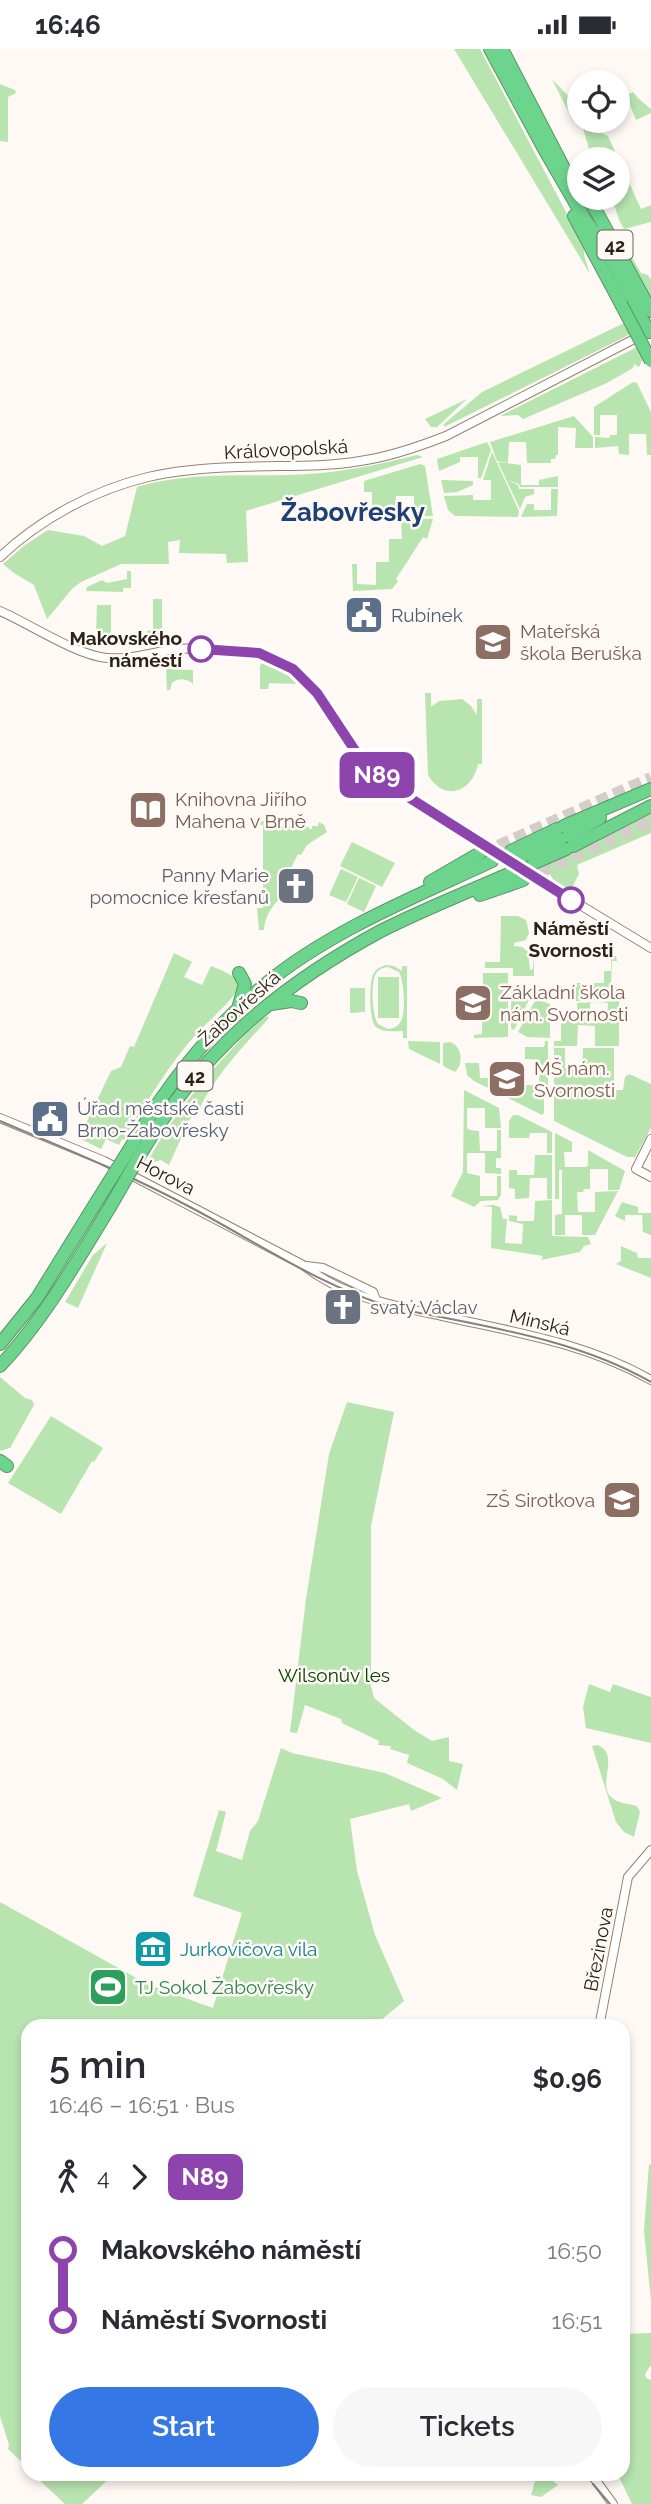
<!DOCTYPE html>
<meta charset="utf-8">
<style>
:root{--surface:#fff;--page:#f7f7f7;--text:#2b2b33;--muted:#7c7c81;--accent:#3578e5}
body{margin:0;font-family:Raleway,sans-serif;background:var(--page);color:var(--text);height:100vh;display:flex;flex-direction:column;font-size:26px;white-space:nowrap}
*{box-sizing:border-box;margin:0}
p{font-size:23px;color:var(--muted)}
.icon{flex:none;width:38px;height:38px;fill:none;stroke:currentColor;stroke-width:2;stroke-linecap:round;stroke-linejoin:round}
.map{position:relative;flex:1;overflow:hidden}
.drawer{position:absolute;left:21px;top:1970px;width:609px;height:462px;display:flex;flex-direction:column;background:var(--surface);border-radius:21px;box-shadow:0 4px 10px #0003}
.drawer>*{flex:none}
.badge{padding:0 14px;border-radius:10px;font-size:24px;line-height:46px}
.tools{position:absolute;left:567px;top:21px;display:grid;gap:14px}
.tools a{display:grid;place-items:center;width:63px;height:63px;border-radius:50%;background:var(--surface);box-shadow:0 4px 10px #0003;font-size:35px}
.map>.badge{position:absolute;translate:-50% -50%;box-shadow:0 0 0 4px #fff}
.legs{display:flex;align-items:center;gap:10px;height:77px;padding:0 28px;font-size:23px}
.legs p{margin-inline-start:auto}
.head{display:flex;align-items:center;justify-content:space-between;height:119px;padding:0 28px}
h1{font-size:38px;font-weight:600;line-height:52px}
.action{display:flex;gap:14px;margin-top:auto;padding:14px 28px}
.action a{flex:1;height:80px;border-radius:42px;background:var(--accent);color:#fff;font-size:28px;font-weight:600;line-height:80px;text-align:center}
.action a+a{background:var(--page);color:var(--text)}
ul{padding:0 28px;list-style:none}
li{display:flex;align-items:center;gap:24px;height:70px;font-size:26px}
li i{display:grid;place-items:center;width:10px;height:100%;margin:0 9px;background:currentColor}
li i::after{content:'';width:18px;height:18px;margin:-9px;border:5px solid;border-radius:50%;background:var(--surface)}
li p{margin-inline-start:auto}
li:first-child i{background:linear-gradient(#0000 50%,currentColor 0)}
li:last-child i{background:linear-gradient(currentColor 50%,#0000 0)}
.status{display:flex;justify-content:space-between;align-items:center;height:49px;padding:0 35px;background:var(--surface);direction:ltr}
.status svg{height:19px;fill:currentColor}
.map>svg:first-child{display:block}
</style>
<div class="status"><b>16:46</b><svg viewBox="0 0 49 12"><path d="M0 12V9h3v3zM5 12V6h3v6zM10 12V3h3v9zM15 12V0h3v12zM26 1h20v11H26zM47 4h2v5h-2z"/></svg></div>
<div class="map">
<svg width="651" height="2455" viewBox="0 0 651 2455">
<rect width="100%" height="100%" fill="#fef9f5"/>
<g fill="#b8e4b0" fill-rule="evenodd">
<path d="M454,0H480L584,197V206L590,225Z"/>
<path d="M552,30L573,52L579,53V71L573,72Z"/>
<path d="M0,35L15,41L16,44L8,48V93L0,92Z"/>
<path d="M633,43L638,49L651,60V64L636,71L626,46Z"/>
<path d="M589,78L608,87L641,160L651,156V173L624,180L619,171L612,149H618V110H592L583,79Z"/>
<path d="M615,185L630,190L633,200H630L629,203L641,224L648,226L651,231V249Z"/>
<path d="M624,274L630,285L625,288L444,378V375L482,343Z"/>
<path d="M637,298L643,310L639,318L634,315L633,319L607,334L523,370L518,366L500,367Z"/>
<path d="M633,333L637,334L651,363V406H647L646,385H629V406L619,405L618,397L595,399V388L609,389L610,386H617V366H600V386H594V358Z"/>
<path d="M467,350L437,378H431L425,370Z"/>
<path d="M574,367L593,388V399H575L576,379L558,378V406H556L555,410H551V414H527L526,393H509L508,414L497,412L490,393Z"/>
<path d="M487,393L491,401L481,429H478V408H460V413L439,422L437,410Z"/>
<path d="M492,403L519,462L518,468L455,467L448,461L444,447L473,446V451H491V431H483Z"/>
<path d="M417,406L423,408L246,462L248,513L227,514L226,505L179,504L180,491L168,493L169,515H121L81,533L72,540L47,570L34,536L14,524L3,515L25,496L48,481L84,487L102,497L125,487L137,438C196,420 260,430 321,424C353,421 385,414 417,406Z"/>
<path d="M498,413L521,416V436H539V431L558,427V438H520L519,435L507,431L518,436L519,440H534V445L525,448L520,460Z"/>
<path d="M420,415L425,417L433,467H414V447H396L395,467H350V460H354V463H372V443H364V432Z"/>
<path d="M441,431L473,432V436L457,443L444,444Z"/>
<path d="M551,440H558L557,467L521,468L527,455H534V461H551Z"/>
<path d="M401,469L433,470L427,490L423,488L396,530L398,532L392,540L353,542L352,515H357V535L376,536V513H389V490H402Z"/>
<path d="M127,522H131V539H123V543L86,542L87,538L102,531L107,534L127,530Z"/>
<path d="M153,550H162V586L147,585V582L153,581Z"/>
<path d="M97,556H111V585H96Z"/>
<path d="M175,605V611L167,618H162V613L125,616L124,621L112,618L115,614Z"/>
<path d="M262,614L285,624L298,635L269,634L268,640H260V617Z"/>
<path d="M166,620L193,621V635C186,629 178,629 172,634L170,641H167Z"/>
<path d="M425,644H431V658L439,652L462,650L471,657L477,666V650H482V715H478C472,744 444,753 428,726Z"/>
<path d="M651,765V784L577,816L579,825L569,844L553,831L545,815Z"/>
<path d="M263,772H280V777L309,778V780H312V777H318L319,773L324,776L327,783L307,796L301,806L298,805L286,829L285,845C274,854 265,865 264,881H259L257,859H263V776L257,775Z"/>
<path d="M352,793L395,814L382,838L340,817Z"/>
<path d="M341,820L358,828L346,853L329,846Z"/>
<path d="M359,829L376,837L364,863L347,855Z"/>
<path d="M501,867H518L526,871L529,884L526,891L514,894V897L522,898L528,903L530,921L533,920L534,899V927H513V919H485V913H500Z"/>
<path d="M174,904L192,913L184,928L202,936L211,917C218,920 236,926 238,934C242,945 206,974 198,983C168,1016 147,1053 124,1091L122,1090L119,1096L106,1090L101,1100L79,1089L111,1022L121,1018L130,997L134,998Z"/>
<path d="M611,906L616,907L617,912H612L611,938H617L622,950L576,952V934H604V922H611Z"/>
<path d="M386,916L394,917L402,922V917H407V989H403V982C394,982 382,984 375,977C369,970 369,934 373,926C375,920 380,918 386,916ZM388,918L399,923C404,931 407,967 399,975C396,979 393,979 388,980L378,975C372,967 370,931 377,923C381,919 383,919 388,918Z"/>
<path d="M483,924H508V988L474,989V986L482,985Z"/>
<rect x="378" y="928" width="21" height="41"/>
<path d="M511,936H521V943L530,949L514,981L511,979Z"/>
<path d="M350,939H365V963L350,964Z"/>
<path d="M536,950L550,955V989L527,988L518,983Z"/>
<path d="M619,952V997H595V977L578,976L577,997H554V992H561V971L578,970L577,954L596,953L590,954V974H607L608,954L598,953Z"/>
<path d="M267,967L269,969C243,998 214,1027 198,1063L194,1061L169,1116L161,1111L155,1113L149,1110C171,1070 199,1035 231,1001C242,989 253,976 267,967Z"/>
<path d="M408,992L440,993V1015L409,1000Z"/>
<path d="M545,992H548V1019L544,1018V1022L548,1023V1042H545L544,1028V1064L542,1066L474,1032L467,1026L465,1014H479L480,1029H523V1036H539L540,1011L525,1010V998H544Z"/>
<path d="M450,993C462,997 464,1015 455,1023L443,1017V994Z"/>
<path d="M554,999H565V1019L582,1020L583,999H614V1041H623L625,1028L629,1025L651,1035V1079L635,1108H627L554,1072Z"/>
<path d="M464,1041L499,1059L501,1079H485V1059H467V1079L470,1081L479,1082L480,1102H497V1081H501V1109H496V1119H501V1125L485,1124V1104H467V1124L480,1127V1147H497V1127H501V1146L498,1151L481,1152L474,1158L451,1147L463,1123Z"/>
<path d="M513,1066H518L552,1083V1104H547V1084H530L529,1089H509V1072Z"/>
<path d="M555,1084L572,1093V1103H564L565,1118H586L588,1116V1101L625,1122L619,1141H608V1120H590V1140H584L583,1143H577L578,1163H595V1143L618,1142L595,1186H582V1166H565V1186H555V1166L562,1165V1121H559V1150H555Z"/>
<path d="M535,1106H552V1150H547V1129H530L529,1149L515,1150V1140L509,1139V1121H517V1126H534Z"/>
<path d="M552,1151V1187L588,1188L591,1195L584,1197L580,1203L541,1211L543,1207L491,1199L492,1158L481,1157L493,1156L500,1158L503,1170H507L505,1194L522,1195L523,1175L509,1172V1166L517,1167V1172H534L535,1152Z"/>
<path d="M622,1153L638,1158V1164H651V1186L643,1183L642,1166H625V1172L615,1167Z"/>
<path d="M107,1194L78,1259L65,1253L93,1206Z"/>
<path d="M621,1197L637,1204L638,1209H651V1229L616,1215L621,1212Z"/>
<path d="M0,1328L25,1349L32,1351L34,1356L10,1399L0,1402Z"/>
<path d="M347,1353L394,1363L371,1477V1637L374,1649L414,1681L432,1692L449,1688V1712L463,1715L457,1741L443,1730L407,1714L409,1706L390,1700L391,1697L378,1696L379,1692L342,1674L341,1670L305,1656L297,1684L290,1683L306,1550L329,1405Z"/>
<path d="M51,1367L103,1399L94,1413L92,1412L61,1465L8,1434Z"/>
<path d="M589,1635L610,1643L613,1635L651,1648V1694L586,1679L583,1658Z"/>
<path d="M598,1696C620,1706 598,1733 610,1747C616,1754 629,1755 637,1757L640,1763L634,1788L624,1783L616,1773L592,1697Z"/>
<path d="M281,1699L292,1704L385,1724L442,1749L411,1762L409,1755L350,1770L357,1822L375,1886L404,1952L374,1977L28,1978V2419L8,2400L9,2396L0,2367V1853L149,1936L213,1959L242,1864L193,1847L219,1761L226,1763L216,1802L242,1811L250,1782L258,1772Z"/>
<path d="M649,2115L651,2116V2252L644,2182Z"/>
<path d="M651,2284V2316L645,2325L646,2329L651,2331V2455H632L618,2426H623V2285Z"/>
<path d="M34,2426H113L82,2455H65Z"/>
<path d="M536,2429H549L558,2436L541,2448L531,2446Z"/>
</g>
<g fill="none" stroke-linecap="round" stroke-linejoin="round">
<g stroke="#d4cec9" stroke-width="12" stroke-dasharray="12 6" stroke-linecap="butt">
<path d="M482,804L651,729"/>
<path d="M523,831L651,772"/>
</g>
<g stroke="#96836d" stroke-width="10">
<g id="minor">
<path d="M0,508C40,470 94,441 148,428C177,421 208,419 238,418C279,416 319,419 360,412C389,408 418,398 446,387L642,286"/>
<path d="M0,562C30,575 76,606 107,609C129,611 150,604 171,601C205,597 250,597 281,613C323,635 338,685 369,718C400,751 445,773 484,796"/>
<path d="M539,831L651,899"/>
<path d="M0,1069L104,1112L303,1216C343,1248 394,1257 442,1267C514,1283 586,1294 651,1331"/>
<path d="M651,1090L636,1120L651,1128"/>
<path d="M306,1217L323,1219L373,1243L376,1251"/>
<path d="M599,1978L628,1828L651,1801"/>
<path d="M592,2426L613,2455"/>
</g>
</g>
<g stroke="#569665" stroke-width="14">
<g id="highway">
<path d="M490,0L544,100L584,169L599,190"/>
<path d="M502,0L568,127"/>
<path d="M589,149L651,262"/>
<path d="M574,167L621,255"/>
<path d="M597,184L649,283"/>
<path d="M564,777L651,740"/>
<path d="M568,787L600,769"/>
<path d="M573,797L651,757"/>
<path d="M511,802L557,780"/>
<path d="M510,813L561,790"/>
<path d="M534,814L566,800"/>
<path d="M430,833L480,804"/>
<path d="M480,846L523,831"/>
<path d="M239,924L245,935L239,956"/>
<path d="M271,955L291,952L301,954"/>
<path d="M129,1101C165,1038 207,984 263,937C329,882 415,848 492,812"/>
<path d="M140,1106C200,1004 276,939 379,883C422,861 468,843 511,824"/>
<path d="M0,1295L37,1249L97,1152"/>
<path d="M0,1317C45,1269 76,1213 110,1158"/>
<path d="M0,1412L7,1417"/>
</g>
</g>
<use href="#minor" stroke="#fff" stroke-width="8"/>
<use href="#highway" stroke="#6dd48e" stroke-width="12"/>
<g stroke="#87817a" stroke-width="2">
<path d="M0,1072C64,1099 128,1125 190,1158C255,1192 320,1237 391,1258C479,1277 572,1288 651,1333"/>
<path d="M593,2435L610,2455"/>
</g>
<g stroke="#96836d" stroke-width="10" stroke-linecap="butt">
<path id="minor-bridge" d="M484,796L539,831"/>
</g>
<g stroke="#569665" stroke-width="14" stroke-linecap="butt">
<g id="highway-bridge">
<path d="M621,255L651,312"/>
<path d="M97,1152L129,1101"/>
<path d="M110,1158L140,1106"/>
</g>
</g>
<use href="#minor-bridge" stroke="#fff" stroke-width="8"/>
<use href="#highway-bridge" stroke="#6dd48e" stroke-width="12"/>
</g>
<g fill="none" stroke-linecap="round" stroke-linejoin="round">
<g stroke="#fff" stroke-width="16">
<path id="line-1" d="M201,600L259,604L293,620L317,644L356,703L386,734L571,851"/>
</g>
<use href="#line-1" stroke="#8e44ad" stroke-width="10"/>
</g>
<defs>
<g id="civic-square" transform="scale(2.0125)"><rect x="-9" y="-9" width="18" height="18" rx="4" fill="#5c6f8a" stroke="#fef9f5"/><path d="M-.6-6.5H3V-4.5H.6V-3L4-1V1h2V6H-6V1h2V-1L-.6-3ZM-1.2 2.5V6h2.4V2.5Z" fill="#fff"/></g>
<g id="school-square" transform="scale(2.0125)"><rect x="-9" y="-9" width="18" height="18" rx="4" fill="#8d6e63" stroke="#fef9f5"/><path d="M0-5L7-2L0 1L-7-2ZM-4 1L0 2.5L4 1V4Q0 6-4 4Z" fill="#fff"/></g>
<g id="library-square" transform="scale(2.0125)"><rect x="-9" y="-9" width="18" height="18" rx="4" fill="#8d6e63" stroke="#fef9f5"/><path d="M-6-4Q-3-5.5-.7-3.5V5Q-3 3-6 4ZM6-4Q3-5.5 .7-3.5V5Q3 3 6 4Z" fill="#fff"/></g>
<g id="church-square" transform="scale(2.0125)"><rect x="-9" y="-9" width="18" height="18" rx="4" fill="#6b7280" stroke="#fef9f5"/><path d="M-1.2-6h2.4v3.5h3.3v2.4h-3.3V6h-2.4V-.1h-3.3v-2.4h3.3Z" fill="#fff"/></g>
<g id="museum-square" transform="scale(2.0125)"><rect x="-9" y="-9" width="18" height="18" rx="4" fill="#0f9aa8" stroke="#fef9f5"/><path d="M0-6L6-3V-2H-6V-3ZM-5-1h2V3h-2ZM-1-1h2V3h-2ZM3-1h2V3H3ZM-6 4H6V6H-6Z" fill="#fff"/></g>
<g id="stadium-square" transform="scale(2.0125)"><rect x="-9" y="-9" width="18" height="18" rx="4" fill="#2e9e5b" stroke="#fef9f5"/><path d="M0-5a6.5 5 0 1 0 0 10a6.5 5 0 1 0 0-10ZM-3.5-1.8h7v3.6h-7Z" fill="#fff"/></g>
</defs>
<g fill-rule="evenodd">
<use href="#civic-square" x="364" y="566"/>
<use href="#school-square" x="493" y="593"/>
<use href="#library-square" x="148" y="761"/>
<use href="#church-square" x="296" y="837"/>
<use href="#school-square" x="473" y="954"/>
<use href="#school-square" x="507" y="1030"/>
<use href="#civic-square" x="50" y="1070"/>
<use href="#church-square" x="343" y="1258"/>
<use href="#school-square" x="622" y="1451"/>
<use href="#museum-square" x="153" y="1900"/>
<use href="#stadium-square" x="108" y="1938"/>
</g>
<g fill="#fff" stroke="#8e44ad" stroke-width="3.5">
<circle cx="201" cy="600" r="12"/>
<circle cx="571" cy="851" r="12"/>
</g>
<g text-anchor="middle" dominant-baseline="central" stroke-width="5" stroke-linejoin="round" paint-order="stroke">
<g fill="#fef9f5" stroke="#6a625b" stroke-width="2">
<rect x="597.5" y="181.5" width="35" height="29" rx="5"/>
<rect x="177.5" y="1012.5" width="35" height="29" rx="5"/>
</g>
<g font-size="18" font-weight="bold" fill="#2a2219">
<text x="615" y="196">42</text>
<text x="195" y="1027">42</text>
</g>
<g font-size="19" fill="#2a2219" stroke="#fef9f5">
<text transform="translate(286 400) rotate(-3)">Královopolská</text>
<text transform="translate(239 959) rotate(-42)">Žabovřeská</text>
<text transform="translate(166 1126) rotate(27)">Horova</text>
<text transform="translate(540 1273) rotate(13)">Minská</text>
<text transform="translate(598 1900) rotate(-79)">Březinova</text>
</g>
<g font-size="19" fill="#4e5e75" stroke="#fef9f5" text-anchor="start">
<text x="391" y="566">Rubínek</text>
<text x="77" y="1059">Úřad městské časti<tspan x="77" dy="22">Brno-Žabovřesky</tspan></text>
</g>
<g font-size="19" fill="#785e54" stroke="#fef9f5" text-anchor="start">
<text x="520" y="582">Mateřská<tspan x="520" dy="22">škola Beruška</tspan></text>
<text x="175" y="750">Knihovna Jiřího<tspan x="175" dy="22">Mahena v Brně</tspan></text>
<text x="500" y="943">Základní škola<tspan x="500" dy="22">nám. Svornosti</tspan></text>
<text x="534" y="1019">MŠ nám.<tspan x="534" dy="22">Svornosti</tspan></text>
<text x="595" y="1451" text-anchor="end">ZŠ Sirotkova</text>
</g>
<g font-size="19" font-weight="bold" fill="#2a2219" stroke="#fef9f5" text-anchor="end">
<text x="182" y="589">Makovského<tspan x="182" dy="22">náměstí</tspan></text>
<text x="571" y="879" text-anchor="middle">Náměstí<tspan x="571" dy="22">Svornosti</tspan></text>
</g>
<g font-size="19" fill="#5b616d" stroke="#fef9f5" text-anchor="end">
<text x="269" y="826">Panny Marie<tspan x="269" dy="22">pomocnice křesťanů</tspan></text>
<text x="370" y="1258" text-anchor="start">svatý Václav</text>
</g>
<g font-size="19" fill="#094200" stroke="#fef9f5">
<text x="334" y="1626">Wilsonův les</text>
</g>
<g font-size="19" fill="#0d838f" stroke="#fef9f5" text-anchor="start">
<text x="180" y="1900">Jurkovičova vila</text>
</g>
<g font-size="19" fill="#27864d" stroke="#fef9f5" text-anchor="start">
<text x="135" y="1938">TJ Sokol Žabovřesky</text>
</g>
<g font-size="26" font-weight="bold" fill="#1f4075" stroke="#fef9f5">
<text x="353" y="463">Žabovřesky</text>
</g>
</g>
</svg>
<div class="tools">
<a><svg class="icon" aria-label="locate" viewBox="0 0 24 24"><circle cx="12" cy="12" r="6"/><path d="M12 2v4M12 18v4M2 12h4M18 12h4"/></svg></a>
<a><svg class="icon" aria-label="layers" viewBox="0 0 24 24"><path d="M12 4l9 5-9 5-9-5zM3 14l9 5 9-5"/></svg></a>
</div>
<b class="badge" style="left:377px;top:726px;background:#8e44ad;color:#fff">N89</b>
<section class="drawer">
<div class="head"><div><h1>5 min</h1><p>16:46 – 16:51 · Bus</p></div><b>$0.96</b></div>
<div class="legs"><svg class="icon" aria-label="walk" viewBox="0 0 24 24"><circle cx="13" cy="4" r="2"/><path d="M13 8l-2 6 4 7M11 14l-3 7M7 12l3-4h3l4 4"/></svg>4<svg class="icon" aria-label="forward" viewBox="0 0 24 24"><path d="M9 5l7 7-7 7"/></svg><b class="badge" style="background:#8e44ad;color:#fff">N89</b></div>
<ul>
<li><i style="color:#8e44ad"></i><b>Makovského náměstí</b><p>16:50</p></li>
<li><i style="color:#8e44ad"></i><b>Náměstí Svornosti</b><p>16:51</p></li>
</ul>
<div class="action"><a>Start</a><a>Tickets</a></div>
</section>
</div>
